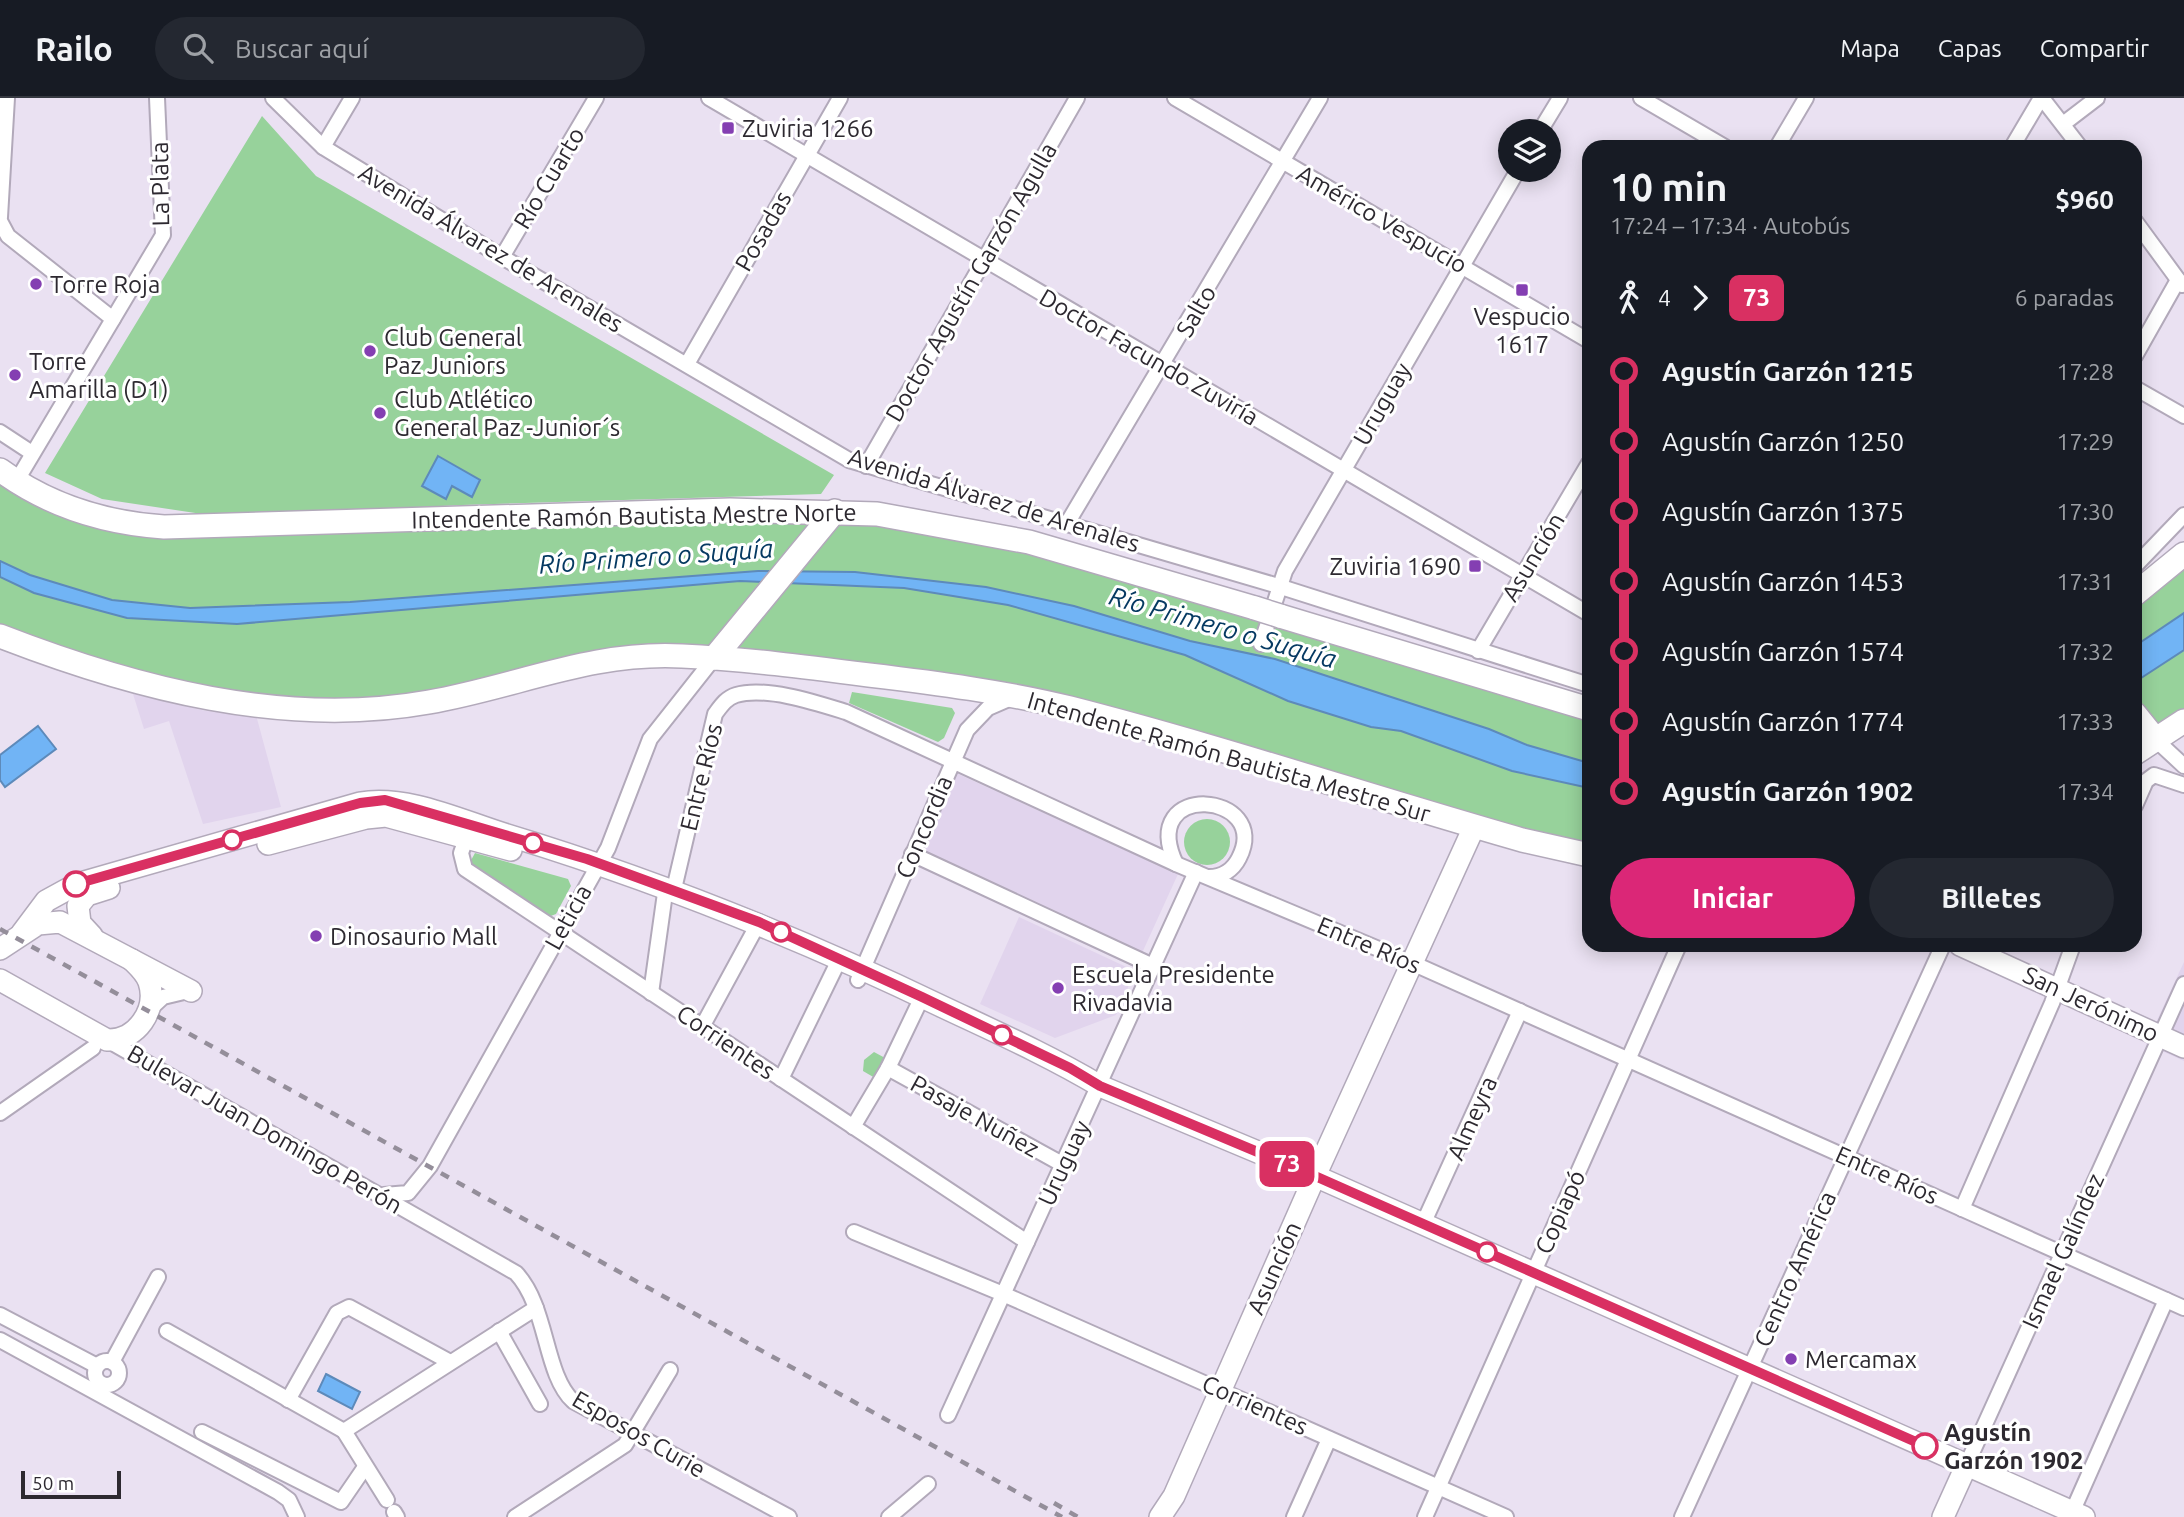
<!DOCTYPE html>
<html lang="es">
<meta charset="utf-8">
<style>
:root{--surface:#171b24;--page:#242831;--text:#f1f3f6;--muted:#9ea1a6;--line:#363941;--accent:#db2777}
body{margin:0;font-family:Ubuntu,sans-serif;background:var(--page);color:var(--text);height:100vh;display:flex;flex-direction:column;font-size:26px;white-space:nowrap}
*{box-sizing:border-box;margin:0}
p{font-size:23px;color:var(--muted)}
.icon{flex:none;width:38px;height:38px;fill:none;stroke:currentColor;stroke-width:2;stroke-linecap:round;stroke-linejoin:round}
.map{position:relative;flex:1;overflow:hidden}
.sheet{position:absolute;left:1582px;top:42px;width:560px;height:812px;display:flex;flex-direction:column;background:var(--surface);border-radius:21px;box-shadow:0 4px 18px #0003}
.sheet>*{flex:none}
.badge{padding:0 14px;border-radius:10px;font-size:24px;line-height:46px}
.tools{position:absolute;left:1498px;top:21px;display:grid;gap:14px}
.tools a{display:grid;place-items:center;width:63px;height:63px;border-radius:50%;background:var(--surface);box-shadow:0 4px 18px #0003;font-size:35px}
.scale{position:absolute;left:21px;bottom:18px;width:100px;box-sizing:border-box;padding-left:7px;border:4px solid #2d2930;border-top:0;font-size:19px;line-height:24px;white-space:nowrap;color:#2d2930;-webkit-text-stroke:5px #fff;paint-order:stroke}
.map>.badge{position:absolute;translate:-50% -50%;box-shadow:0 0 0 4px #fff}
.legs{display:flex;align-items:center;gap:10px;height:77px;padding:0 28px;font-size:23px}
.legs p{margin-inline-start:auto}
.head{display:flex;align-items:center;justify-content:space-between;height:119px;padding:0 28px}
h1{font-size:38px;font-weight:700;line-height:52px}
.button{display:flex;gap:14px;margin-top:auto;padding:14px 28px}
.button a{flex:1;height:80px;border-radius:42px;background:var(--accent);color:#fff;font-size:28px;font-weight:700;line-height:80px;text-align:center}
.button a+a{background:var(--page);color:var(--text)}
ul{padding:0 28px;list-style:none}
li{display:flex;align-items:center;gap:24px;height:70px;font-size:26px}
li i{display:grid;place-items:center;width:10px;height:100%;margin:0 9px;background:currentColor}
li i::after{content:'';width:18px;height:18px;margin:-9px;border:5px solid;border-radius:50%;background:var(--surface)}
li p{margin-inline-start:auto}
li:first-child i{background:linear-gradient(#0000 50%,currentColor 0)}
li:last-child i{background:linear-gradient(currentColor 50%,#0000 0)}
header{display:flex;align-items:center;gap:42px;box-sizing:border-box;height:98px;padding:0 35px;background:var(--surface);border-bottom:2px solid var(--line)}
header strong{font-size:33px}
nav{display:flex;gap:38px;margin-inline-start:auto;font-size:24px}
.search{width:490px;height:63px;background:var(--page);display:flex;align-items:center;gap:18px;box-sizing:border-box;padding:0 24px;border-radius:38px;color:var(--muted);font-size:26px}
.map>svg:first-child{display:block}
</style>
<header>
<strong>Railo</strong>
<div class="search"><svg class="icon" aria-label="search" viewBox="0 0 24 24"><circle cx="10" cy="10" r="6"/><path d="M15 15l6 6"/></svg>Buscar aquí</div>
<nav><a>Mapa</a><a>Capas</a><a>Compartir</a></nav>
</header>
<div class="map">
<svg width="2184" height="1419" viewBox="0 0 2184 1419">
<rect width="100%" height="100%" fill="#eae1f2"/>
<g fill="#e1d4ed">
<path d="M133,596L206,613L256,617L281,709L203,726L169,623L144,631Z"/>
<path d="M956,675L1178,776L1142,855L920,755Z"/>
<path d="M1019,819L1135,873L1116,917L1055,940L980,906Z"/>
<path d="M2184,864V963L2146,946Z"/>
</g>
<g fill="#97d29b">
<path d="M262,18L316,78L834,377L821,396L462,407L222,419L102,401L45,375Z"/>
<path d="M0,372L117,423L835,413L1029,444L1589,611V665L1527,647L1489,631L1275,561L1190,543L1074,508L986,489L855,474L758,473L350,504L190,510L112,502L30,477L0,463Z"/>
<path d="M2184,456V515L2135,548V496Z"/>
<path d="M0,479L34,495L237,526L740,483L904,490L1008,507L1185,557L1288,603L1371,629L1401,633L1513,673L1589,690V757L1069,610L675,558L430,604L263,607L0,538Z"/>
<path d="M2184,552V623L2135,655V584Z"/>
<path d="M852,594L952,610L955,615L944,640L938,644L849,605Z"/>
<circle cx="1207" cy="744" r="23"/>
<path d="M475,755L568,781L571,788L556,816L548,819L469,766Z"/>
<path d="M874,954L887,961L875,980L863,973L864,962Z"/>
</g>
<g fill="#71b4f5" stroke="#5d8aba" stroke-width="2">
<path d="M438,358L480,382L472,399L452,388L446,401L422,388Z"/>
<path d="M0,463L30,477L112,502L190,510L350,504L758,473L855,474L986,489L1074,508L1190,543L1275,561L1489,631L1527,647L1589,665V690L1512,673L1401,633L1371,629L1288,603L1185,557L1008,507L904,490L740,483L237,526L127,520L34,495L0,479Z"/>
<path d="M2184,515V552L2135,584V548Z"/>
<path d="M38,628L56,651L5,689L0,682V657Z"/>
<path d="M326,1276L360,1294L352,1311L318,1293Z"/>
</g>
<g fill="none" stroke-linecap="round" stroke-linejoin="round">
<g stroke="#b2a9ba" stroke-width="18">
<g id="street">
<path d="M273,0L323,49L502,159L849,362L1278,488L1589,587"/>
<path d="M709,0L1589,516"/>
<path d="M1175,0L1589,243"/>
<path d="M1641,0L1725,49"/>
<path d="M2042,0L2080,49"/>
<path d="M2063,26L2097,0"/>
<path d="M1540,33L1560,0"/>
<path d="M323,49L352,0"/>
<path d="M1777,49L1806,0"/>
<path d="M2012,49L2041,0"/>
<path d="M0,119L7,0"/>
<path d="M0,123L8,138L113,221"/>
<path d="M2135,123L2182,187"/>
<path d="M502,159L596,0"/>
<path d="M2135,258L2178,182"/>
<path d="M687,266L840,0"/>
<path d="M2135,290L2184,318"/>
<path d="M0,334L32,355"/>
<path d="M866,368L1077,0"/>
<path d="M16,384L163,137L157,0"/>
<path d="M1068,424L1320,0"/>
<path d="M2135,468L2184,417"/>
<path d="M1261,546L1285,473L1518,72"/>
<path d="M1478,553L1589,365"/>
<path d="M2156,642L2184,668"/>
<path d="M2135,708L2146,683L2154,677L2184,687"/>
<path d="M469,732L461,755L465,771L1027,1144"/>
<path d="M912,756L1153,868"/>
<path d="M1176,766C1136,681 1273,694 1239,760C1233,772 1222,779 1209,779"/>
<path d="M674,791L715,616C721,608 726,600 736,597C766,588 817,605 846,614L1176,766L1412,865L2184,1210"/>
<path d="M858,882L967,632L988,610L1011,600"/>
<path d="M651,895L666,788"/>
<path d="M150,911L163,899L188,893"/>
<path d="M702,929L759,824"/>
<path d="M107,942L516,1175C548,1209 544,1276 573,1303L789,1419"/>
<path d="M888,970L1062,1066"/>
<path d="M781,981L840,860"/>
<path d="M0,1015L93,950"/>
<path d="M853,1029L888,970L922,899"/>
<path d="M384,1097L408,1095L430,1068L608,750L650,641L714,560"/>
<path d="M1962,1111L2052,905L2073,847"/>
<path d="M1423,1126L1520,913"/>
<path d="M854,1134L1003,1196L1506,1419"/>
<path d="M0,1217L97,1268"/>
<path d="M167,1233L344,1333L536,1210"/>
<path d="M499,1233L540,1306"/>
<path d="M0,1242L278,1394L289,1402L297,1419"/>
<circle cx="107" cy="1275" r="12"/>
<path d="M112,1264L158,1179"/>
<path d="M288,1302L337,1215L349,1209L450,1264"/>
<path d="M948,1317L1196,774"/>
<path d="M344,1333L387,1402"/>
<path d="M202,1334L341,1404L365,1369"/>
<path d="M1967,1366L2184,886"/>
<path d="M394,1414L397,1419"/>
<path d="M515,1419L625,1347L670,1272"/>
<path d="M889,1419L928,1386"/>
<path d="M1294,1419L1329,1341"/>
<path d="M1425,1419L1679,847"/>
<path d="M1682,1419L1943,847"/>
<path d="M2070,1419L2166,1202"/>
</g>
</g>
<g stroke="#b2a9ba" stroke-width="24">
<g id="secondary">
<path d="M268,746L366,720L386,718L511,752"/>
<path d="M22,835L46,803L77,786L360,705C407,697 459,722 504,736C656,782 800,840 943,909C996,934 1050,958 1100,988L1315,1078L2084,1419"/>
<path d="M92,838L80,825L78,808L87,797L109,790"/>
<path d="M1960,847L2184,949"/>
<path d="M0,851L38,826L60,824L191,893"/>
<path d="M0,882L107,942C137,943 158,911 149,884C146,875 138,868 132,862"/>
<path d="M1160,1419L1174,1398L1315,1078L1474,729"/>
<path d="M1943,1419L1967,1366"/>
</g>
</g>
<g stroke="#b2a9ba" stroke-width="26">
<g id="primary">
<path d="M0,372C49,408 105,425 164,429L730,412L877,416L1029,444L1255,510"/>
<path d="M2135,496L2184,456"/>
<path d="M1280,518L1589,611"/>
<path d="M0,538C134,590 284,630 429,604C516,589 591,553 682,558C745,561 807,569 869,577C936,585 1005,594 1070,610C1222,649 1371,699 1522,742L1589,757"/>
<path d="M714,560L835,413"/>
<path d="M2135,616L2156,642"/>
<path d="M2135,655L2184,623"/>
</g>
</g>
<use href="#street" stroke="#fff" stroke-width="14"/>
<use href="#secondary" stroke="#fff" stroke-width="21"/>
<use href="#primary" stroke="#fff" stroke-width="23"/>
<g stroke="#948e9a" stroke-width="4.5" stroke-dasharray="9 9" stroke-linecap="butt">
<path d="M0,831L1062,1419"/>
<path d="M1054,1405L1078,1419"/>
</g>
<g stroke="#b2a9ba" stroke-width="26" stroke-linecap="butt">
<path id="primary-bridge" d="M1255,510L1280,518"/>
</g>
<use href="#primary-bridge" stroke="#fff" stroke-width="23"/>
</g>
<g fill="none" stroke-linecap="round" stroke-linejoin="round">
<g stroke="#fff" stroke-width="16">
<path id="line-1" d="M76,786L360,705L385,702L587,761L759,824L922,899L1070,970L1100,988L1315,1078L1925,1348"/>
</g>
<use href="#line-1" stroke="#d93062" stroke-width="10"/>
</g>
<g fill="#843fb2" stroke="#fff" stroke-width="2.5">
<rect x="721" y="23" width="14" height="14" rx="3.5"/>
<circle cx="36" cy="186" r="7"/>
<rect x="1515" y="185" width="14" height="14" rx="3.5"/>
<circle cx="370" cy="253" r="7"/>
<circle cx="15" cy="277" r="7"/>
<circle cx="380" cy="315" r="7"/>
<rect x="1468" y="461" width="14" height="14" rx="3.5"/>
<circle cx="316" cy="838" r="7"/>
<circle cx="1058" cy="890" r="7"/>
<circle cx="1791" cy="1261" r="7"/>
</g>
<g fill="#fff" stroke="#d93062" stroke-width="3.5">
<circle cx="232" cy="742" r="9"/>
<circle cx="533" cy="745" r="9"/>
<circle cx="76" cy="786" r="12"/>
<circle cx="781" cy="834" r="9"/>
<circle cx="1002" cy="937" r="9"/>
<circle cx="1487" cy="1154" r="9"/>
<circle cx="1925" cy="1348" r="12"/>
</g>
<g text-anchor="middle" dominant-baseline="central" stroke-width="6" stroke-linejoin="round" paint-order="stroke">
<g font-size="24" fill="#2d2930" stroke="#fff" text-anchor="start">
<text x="742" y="30">Zuviria 1266</text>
<text x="50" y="186">Torre Roja</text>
<text x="1522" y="218" text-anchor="middle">Vespucio<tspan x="1522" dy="28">1617</tspan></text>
<text x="384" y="239">Club General<tspan x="384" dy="28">Paz Juniors</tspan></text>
<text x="29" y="263">Torre<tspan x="29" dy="28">Amarilla (D1)</tspan></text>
<text x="394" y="301">Club Atlético<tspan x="394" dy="28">General Paz -Junior´s</tspan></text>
<text x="1461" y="468" text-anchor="end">Zuviria 1690</text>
<text x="330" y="838">Dinosaurio Mall</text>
<text x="1072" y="876">Escuela Presidente<tspan x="1072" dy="28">Rivadavia</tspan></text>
<text x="1805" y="1261">Mercamax</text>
</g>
<g font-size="24" fill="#2d2930" stroke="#fff">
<text transform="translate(549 80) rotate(-59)">Río Cuarto</text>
<text transform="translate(160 86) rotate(-91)">La Plata</text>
<text transform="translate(1382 121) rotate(30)">Américo Vespucio</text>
<text transform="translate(763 133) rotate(-60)">Posadas</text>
<text transform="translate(491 150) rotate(31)">Avenida Álvarez de Arenales</text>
<text transform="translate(971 184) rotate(-60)">Doctor Agustín Garzón Agulla</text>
<text transform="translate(1196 213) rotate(-60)">Salto</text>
<text transform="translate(1149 259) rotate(30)">Doctor Facundo Zuviría</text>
<text transform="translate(1382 306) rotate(-60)">Uruguay</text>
<text transform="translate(994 402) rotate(17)">Avenida Álvarez de Arenales</text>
<text transform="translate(634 418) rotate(-1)">Intendente Ramón Bautista Mestre Norte</text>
<text transform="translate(1533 459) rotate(-59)">Asunción</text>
<text transform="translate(1229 659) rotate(16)">Intendente Ramón Bautista Mestre Sur</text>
<text transform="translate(701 679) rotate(-76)">Entre Ríos</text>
<text transform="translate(924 729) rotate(-67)">Concordia</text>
<text transform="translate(568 819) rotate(-61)">Leticia</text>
<text transform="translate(1369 847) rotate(23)">Entre Ríos</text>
<text transform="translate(2091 906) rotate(25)">San Jerónimo</text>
<text transform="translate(726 944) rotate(34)">Corrientes</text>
<text transform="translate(975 1018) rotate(29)">Pasaje Nuñez</text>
<text transform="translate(1472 1020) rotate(-66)">Almeyra</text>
<text transform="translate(265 1031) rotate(30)">Bulevar Juan Domingo Perón</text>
<text transform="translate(1064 1065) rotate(-65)">Uruguay</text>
<text transform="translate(1887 1077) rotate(24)">Entre Ríos</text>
<text transform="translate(1560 1114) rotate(-66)">Copiapó</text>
<text transform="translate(2063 1153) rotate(-66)">Ismael Galíndez</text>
<text transform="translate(1274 1170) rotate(-66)">Asunción</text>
<text transform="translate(1795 1171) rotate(-66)">Centro América</text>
<text transform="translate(1255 1307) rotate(24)">Corrientes</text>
<text transform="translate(639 1336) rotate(30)">Esposos Curie</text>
</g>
<g font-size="24" font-weight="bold" fill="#2d2930" stroke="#fff" text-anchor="start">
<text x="1944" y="1334">Agustín<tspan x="1944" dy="28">Garzón 1902</tspan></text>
</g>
<g font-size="26" font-style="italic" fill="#063a62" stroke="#fff">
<text transform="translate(656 458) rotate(-4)">Río Primero o Suquía</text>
<text transform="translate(1223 529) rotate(16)">Río Primero o Suquía</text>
</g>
</g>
</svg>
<div class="tools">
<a><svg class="icon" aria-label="layers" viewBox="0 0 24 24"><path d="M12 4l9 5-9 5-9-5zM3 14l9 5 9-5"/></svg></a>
</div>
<div class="scale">50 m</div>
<b class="badge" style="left:1287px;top:1066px;background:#d93062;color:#fff">73</b>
<section class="sheet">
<div class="head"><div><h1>10 min</h1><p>17:24 – 17:34 · Autobús</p></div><b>$960</b></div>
<div class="legs"><svg class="icon" aria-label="walk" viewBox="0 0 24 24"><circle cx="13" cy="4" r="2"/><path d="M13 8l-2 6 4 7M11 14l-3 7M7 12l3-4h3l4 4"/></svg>4<svg class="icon" aria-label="forward" viewBox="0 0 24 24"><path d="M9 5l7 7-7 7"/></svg><b class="badge" style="background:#d93062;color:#fff">73</b><p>6 paradas</p></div>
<ul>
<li><i style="color:#d93062"></i><b>Agustín Garzón 1215</b><p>17:28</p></li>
<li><i style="color:#d93062"></i><span>Agustín Garzón 1250</span><p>17:29</p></li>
<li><i style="color:#d93062"></i><span>Agustín Garzón 1375</span><p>17:30</p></li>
<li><i style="color:#d93062"></i><span>Agustín Garzón 1453</span><p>17:31</p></li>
<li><i style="color:#d93062"></i><span>Agustín Garzón 1574</span><p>17:32</p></li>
<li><i style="color:#d93062"></i><span>Agustín Garzón 1774</span><p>17:33</p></li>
<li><i style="color:#d93062"></i><b>Agustín Garzón 1902</b><p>17:34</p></li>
</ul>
<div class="button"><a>Iniciar</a><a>Billetes</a></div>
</section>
</div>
